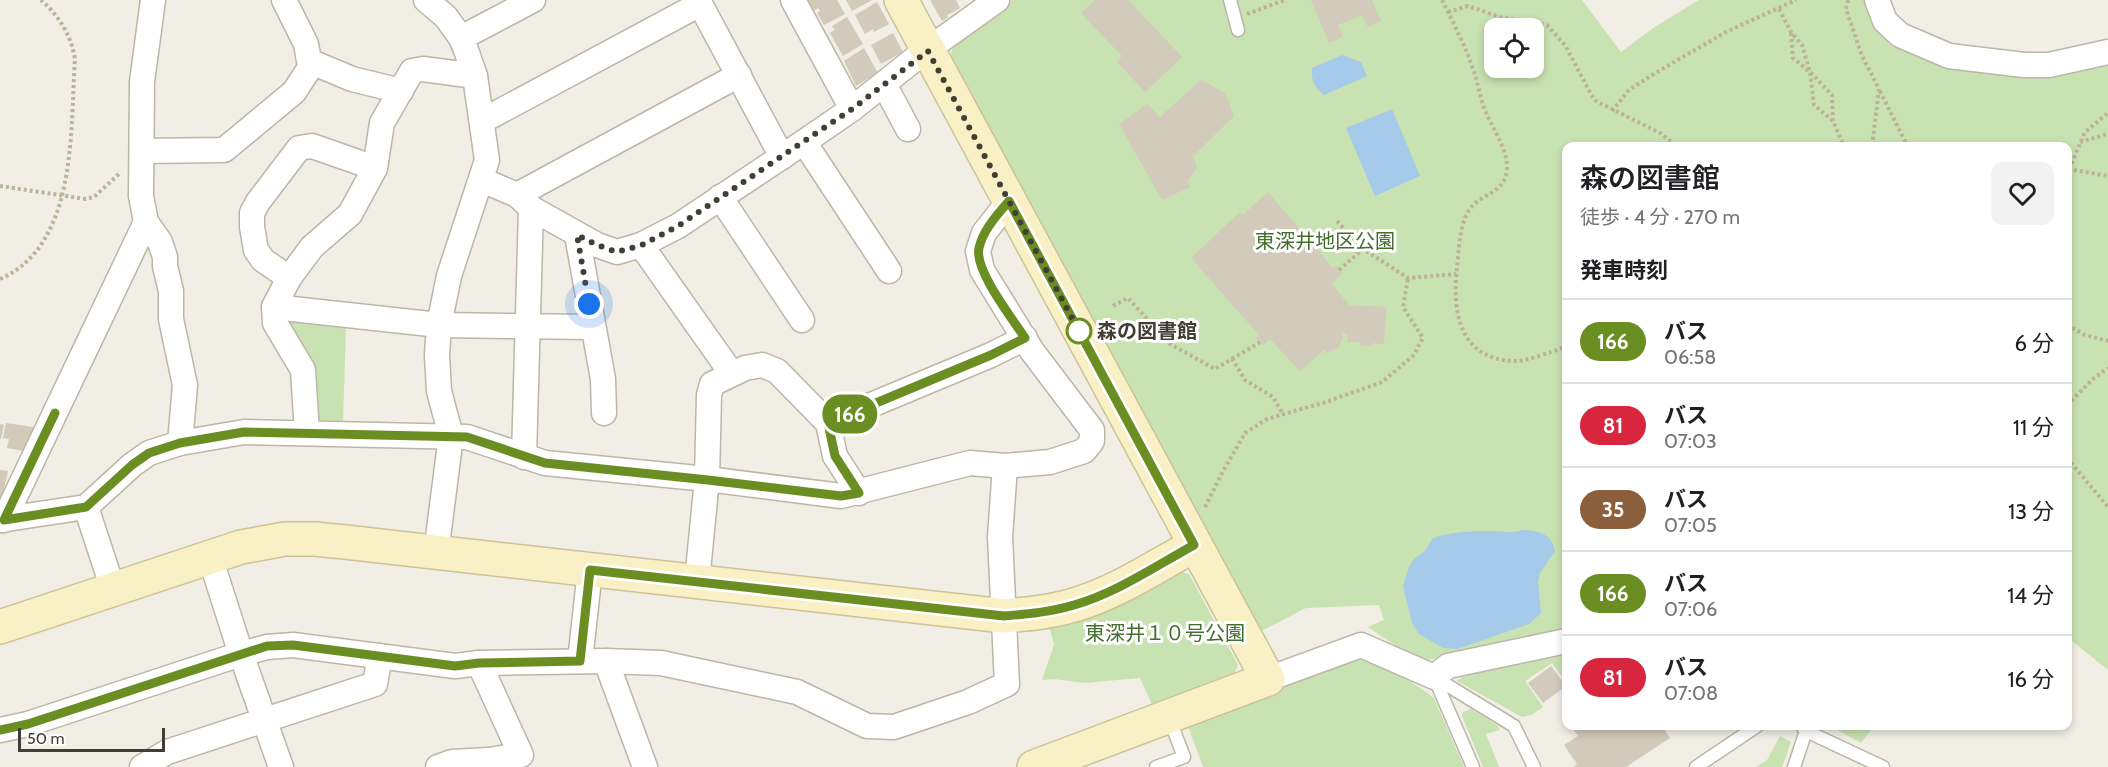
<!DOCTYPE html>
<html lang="ja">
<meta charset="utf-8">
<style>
:root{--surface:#fff;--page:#f2f2f2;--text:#202124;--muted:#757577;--line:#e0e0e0}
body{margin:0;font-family:Cabin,"Noto Sans JP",sans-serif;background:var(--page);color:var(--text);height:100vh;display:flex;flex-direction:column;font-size:22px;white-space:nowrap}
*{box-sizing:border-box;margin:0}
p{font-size:20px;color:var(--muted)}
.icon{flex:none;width:33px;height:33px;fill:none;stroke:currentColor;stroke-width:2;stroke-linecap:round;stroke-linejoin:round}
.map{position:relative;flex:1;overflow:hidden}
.drawer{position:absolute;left:1562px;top:142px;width:510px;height:588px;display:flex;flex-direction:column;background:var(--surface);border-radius:12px;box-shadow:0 3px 9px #0003}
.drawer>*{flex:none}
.badge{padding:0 12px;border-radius:20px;font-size:21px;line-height:39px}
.tools{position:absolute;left:1484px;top:18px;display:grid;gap:12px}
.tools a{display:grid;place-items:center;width:60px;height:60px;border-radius:12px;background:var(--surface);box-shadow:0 3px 9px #0003;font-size:30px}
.scale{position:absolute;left:18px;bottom:15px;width:147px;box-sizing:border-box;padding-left:6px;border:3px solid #433e35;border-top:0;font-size:16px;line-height:21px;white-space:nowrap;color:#433e35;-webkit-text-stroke:4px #fff;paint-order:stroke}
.you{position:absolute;width:30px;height:30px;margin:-15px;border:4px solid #fff;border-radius:50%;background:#1a73e8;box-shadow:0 0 0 9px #1a73e833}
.map>.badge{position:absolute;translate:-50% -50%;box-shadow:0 0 0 3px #fff}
h2{padding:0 18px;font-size:22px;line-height:54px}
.round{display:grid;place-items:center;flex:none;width:63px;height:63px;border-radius:12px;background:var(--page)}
.headline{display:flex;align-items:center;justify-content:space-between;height:102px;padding:0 18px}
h1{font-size:28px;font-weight:600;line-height:45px}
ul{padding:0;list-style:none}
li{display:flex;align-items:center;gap:18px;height:84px;padding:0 18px;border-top:2px solid var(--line)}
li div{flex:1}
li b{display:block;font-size:22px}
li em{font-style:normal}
li .badge{min-width:66px;font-weight:700;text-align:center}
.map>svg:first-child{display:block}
</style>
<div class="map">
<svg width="2108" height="767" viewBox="0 0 2108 767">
<rect width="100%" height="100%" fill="#f1eee5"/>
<g fill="#c9e2b1" fill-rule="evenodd">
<path d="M1012,0H1582L1621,52L1656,26L1699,0H1866L1899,46L2108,58V670L2067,637V147H1566V629L1428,660L1414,658L1368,627L1384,620L1379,605L1306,608L1261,631L951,56L953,42ZM1494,28H1533V68H1494Z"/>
<path d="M282,316L346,326L343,424L310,419Z"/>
<path d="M1176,570L1189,574L1238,665L1232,679L1153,707L1140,678L1084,683L1054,679L1042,680L1054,645L1049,625Z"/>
<path d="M1566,649V682L1552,663L1525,681L1543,707L1531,715L1522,717L1457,681L1473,669Z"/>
<path d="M1354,658L1393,669L1434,698L1464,767H1203L1186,721Z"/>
<path d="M1471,709L1497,725L1500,730L1486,734L1499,767H1483L1462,716L1463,712Z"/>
<path d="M1830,726H1874L1861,743Z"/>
<path d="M1780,736L1791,742L1782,767H1756L1767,760Z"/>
</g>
<g fill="#a5caea">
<path d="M1342,55L1361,62L1367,76L1324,95C1314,87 1311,80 1312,68Z"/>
<path d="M1392,109L1420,176L1375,196L1346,128Z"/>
<path d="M1523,530C1539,531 1551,533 1555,551L1540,573L1538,581L1541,613L1529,624L1457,649L1443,648L1419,634L1412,623L1403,586L1409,567L1414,559L1425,551L1433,538C1450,532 1471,531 1490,531C1502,531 1511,534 1523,530Z"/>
</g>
<g fill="#d2cabb">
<path d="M808,0H837L845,14L824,25L817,13L820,11L818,8L814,11Z"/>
<path d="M846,0H872L852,11Z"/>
<path d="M930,0H956L960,8L947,15L948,17L942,21Z"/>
<path d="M1095,0H1128L1182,57L1145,92L1117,62L1122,56L1081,13Z"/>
<path d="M1311,0H1372L1381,21L1368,27L1362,15L1338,25L1343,37L1329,43Z"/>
<path d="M877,2L889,24L874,32L873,29L865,34L855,15Z"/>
<path d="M847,17L863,44L843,56L830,33L835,30L832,26Z"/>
<path d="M893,33L903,52L881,64L871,45Z"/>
<path d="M864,48L878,73L856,86L844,61Z"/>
<path d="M1201,80L1225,93L1234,116L1193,156L1197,168L1187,181L1190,187L1162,200L1119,124L1147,104L1160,117Z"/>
<path d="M1268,192L1333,268L1336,266L1342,274L1332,284L1349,305L1386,307L1384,344L1372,343V346L1359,345L1360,342H1347L1348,336L1343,332L1341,335L1343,337L1339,347L1327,353L1324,350L1300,371L1270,339L1263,345L1256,338L1259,335L1191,258L1240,212L1243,215Z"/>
<path d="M6,423L33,427L31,437H29L24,451L7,448L9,439L3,438Z"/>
<path d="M0,424L4,425L1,439H0Z"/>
<path d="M0,470L8,471L2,498L0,497Z"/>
<path d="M1551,666L1566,686L1543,703L1528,683Z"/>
<path d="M1571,726H1662L1670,738L1626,767H1573L1577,764L1564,745L1578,736Z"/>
</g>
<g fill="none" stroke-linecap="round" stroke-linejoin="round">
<g stroke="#bcb6a8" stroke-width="15">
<g id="lane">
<path d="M1230,0L1238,30"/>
<path d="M1434,677L1514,726L1534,767"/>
<path d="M1434,677L1473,767"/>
<path d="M1802,726L1806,731L1883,767"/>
<path d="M1156,767L1184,757L1169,718"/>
<path d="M1696,767L1757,726"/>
<path d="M1794,767L1806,731"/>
</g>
</g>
<g stroke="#bcb6a8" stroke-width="27">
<g id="street">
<path d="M153,0L142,82L141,196L146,222L160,242L165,257V266L171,291V319L185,385L180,443"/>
<path d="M284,0L306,44L309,61L352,79L401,91"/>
<path d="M426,0L446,17L461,38L466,50L475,76L487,160L449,276L439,325L437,355L439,391L451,436L436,553"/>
<path d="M698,0L782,157"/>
<path d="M793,0L852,109"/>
<path d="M1877,0L1885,21L1900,35L1949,56L2024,65H2049L2108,52"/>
<path d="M461,38L533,0"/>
<path d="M884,84L908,129"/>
<path d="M482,121L700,4"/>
<path d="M804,142L889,271"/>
<path d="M142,151L224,150L294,92L313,63"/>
<path d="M482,180L517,195L531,208L597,245L617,252L641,245L678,226L804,142L852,109L916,58L997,0"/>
<path d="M517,195L739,75"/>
<path d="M720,197L802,320"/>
<path d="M577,235L603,379L604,413"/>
<path d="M641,245L732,374"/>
<path d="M289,278L263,260L256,250L252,227V213L258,202L299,148L312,146L375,168"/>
<path d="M274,307L439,325L593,327"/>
<path d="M828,423L991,355L1025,338"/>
<path d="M307,433L303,370L275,323L274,307L289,278L312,247L350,214L375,168L382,123L412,71L423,69L475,76"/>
<path d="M524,457L531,208"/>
<path d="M86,507L113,589"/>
<path d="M0,520L86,507L132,465L149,453L180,443L244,432L467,437L545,463L707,479L841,496L970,463L1005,466L1050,462L1084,451L1092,441V430L1032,351L982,270L978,251L984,233L1009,201"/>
<path d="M4,520L146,222"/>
<path d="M210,557L241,654L281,767"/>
<path d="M697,581L707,479L709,395L712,384L745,368L762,365L777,371L828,423L835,456L859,493"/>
<path d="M580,661L590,570"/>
<path d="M606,661L645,767"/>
<path d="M1268,679L1361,645L1434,677L1448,666L1566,641"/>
<path d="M0,730L28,724L241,654L267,647L293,645L455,666L479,663L606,661L661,663L797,692L867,726L894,727L968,702L1007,684L1000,537L1005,466"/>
<path d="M142,767L167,752L375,684L380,656"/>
<path d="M438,767L452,762L489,760L521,755L479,663"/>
</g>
</g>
<g stroke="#cdc297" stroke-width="36">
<g id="secondary">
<path d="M901,0L1268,679L1034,767"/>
<path d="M0,627L241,547L285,539H315L345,542L1004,616C1028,614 1051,612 1074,605C1116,593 1156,566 1195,545"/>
</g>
</g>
<g stroke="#bcb29b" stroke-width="4" stroke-dasharray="3 3" stroke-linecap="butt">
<path d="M1442,0C1454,24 1467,49 1475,75C1478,85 1480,95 1483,105C1490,126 1508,147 1507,169C1505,194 1481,193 1469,210C1459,226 1459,250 1457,268C1452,312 1459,359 1514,361C1525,362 1553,351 1566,347"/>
<path d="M1848,0L1846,9L1862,56L1879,89L1872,147"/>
<path d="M1779,9L1791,32L1802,45L1810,72L1832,95L1833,121L1844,147"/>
<path d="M1448,12L1468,6L1500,17L1547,25L1565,45L1594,100L1660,133L1678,147"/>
<path d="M1247,14L1285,0"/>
<path d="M1791,33L1793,58L1810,72L1814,105L1833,121"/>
<path d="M1880,91L1908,147"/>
<path d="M1612,111L1629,90L1657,72L1726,32L1796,0"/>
<path d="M2080,142L2108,134"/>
<path d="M2068,169L2108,176"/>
<path d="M2069,169L2085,132L2108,113"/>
<path d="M0,186L86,199L94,197L120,173"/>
<path d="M1337,221L1363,249L1408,278L1456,274"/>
<path d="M1339,270L1363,249"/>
<path d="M0,279C78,245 70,130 75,59C71,35 59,16 41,0"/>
<path d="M1113,306L1128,298L1170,344L1215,369L1232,359L1245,380L1273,397L1283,414"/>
<path d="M2067,325L2085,335L2108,341"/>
<path d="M1232,359L1260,342"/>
<path d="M2067,405L2093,379L2108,368"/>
<path d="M2067,458L2108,507"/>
<path d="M1205,507L1222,473L1245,433L1267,419L1329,401L1382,382L1413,356L1423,338L1403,307L1408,278"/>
</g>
<use href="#lane" stroke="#fff" stroke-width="12"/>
<use href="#street" stroke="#fff" stroke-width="24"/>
<use href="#secondary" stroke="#faf0c6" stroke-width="33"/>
</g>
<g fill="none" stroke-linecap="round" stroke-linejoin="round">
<g stroke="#fff" stroke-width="14">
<path id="line" d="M0,730L28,724L267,646L293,645L455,666L479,663L580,661L590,570L1004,616C1028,614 1051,612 1074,605C1116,593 1156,566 1194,545L1009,201C997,215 983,230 979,248C974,270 1012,318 1025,338L991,355L828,423L835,456L859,493L841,496L708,480L545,463L467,437L244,432L180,443L149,453L132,465L86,507L4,520L55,413"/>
</g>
<use href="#line" stroke="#6b8e23" stroke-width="9"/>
<path stroke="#433e35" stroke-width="6" stroke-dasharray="0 10.8" d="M589,304L577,235L597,245L617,252L642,245L678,226L852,109L928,51L1079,331"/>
</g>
<circle fill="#fff" stroke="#6b8e23" stroke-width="3" cx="1079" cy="331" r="12"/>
<g text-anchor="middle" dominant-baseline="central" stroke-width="6" stroke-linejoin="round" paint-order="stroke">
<g font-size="20" fill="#436f2d" stroke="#fff">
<text x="1325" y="241">東深井地区公園</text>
<text x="1165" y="633">東深井１０号公園</text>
</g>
<g font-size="20" font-weight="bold" fill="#433e35" stroke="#fff" text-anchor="start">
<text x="1097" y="331">森の図書館</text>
</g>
</g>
</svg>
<div class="tools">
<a><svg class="icon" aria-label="locate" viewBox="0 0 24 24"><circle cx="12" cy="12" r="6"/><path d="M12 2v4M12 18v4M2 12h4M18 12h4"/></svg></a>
</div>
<div class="scale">50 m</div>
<div class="you" style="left:589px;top:304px"></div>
<b class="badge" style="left:850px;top:414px;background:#6b8e23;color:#fff">166</b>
<section class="drawer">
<div class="headline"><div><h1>森の図書館</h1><p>徒歩 · 4 分 · 270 m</p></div><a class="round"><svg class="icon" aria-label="heart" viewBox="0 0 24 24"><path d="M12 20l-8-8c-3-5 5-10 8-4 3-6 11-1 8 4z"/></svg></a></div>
<h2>発車時刻</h2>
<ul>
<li><span class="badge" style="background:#6b8e23;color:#fff">166</span><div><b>バス</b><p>06:58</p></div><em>6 分</em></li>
<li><span class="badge" style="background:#d7263d;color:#fff">81</span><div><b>バス</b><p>07:03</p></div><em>11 分</em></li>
<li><span class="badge" style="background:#8b5e3c;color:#fff">35</span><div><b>バス</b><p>07:05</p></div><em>13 分</em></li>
<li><span class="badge" style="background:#6b8e23;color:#fff">166</span><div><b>バス</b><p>07:06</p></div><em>14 分</em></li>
<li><span class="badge" style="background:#d7263d;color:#fff">81</span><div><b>バス</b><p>07:08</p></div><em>16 分</em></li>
</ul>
</section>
</div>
